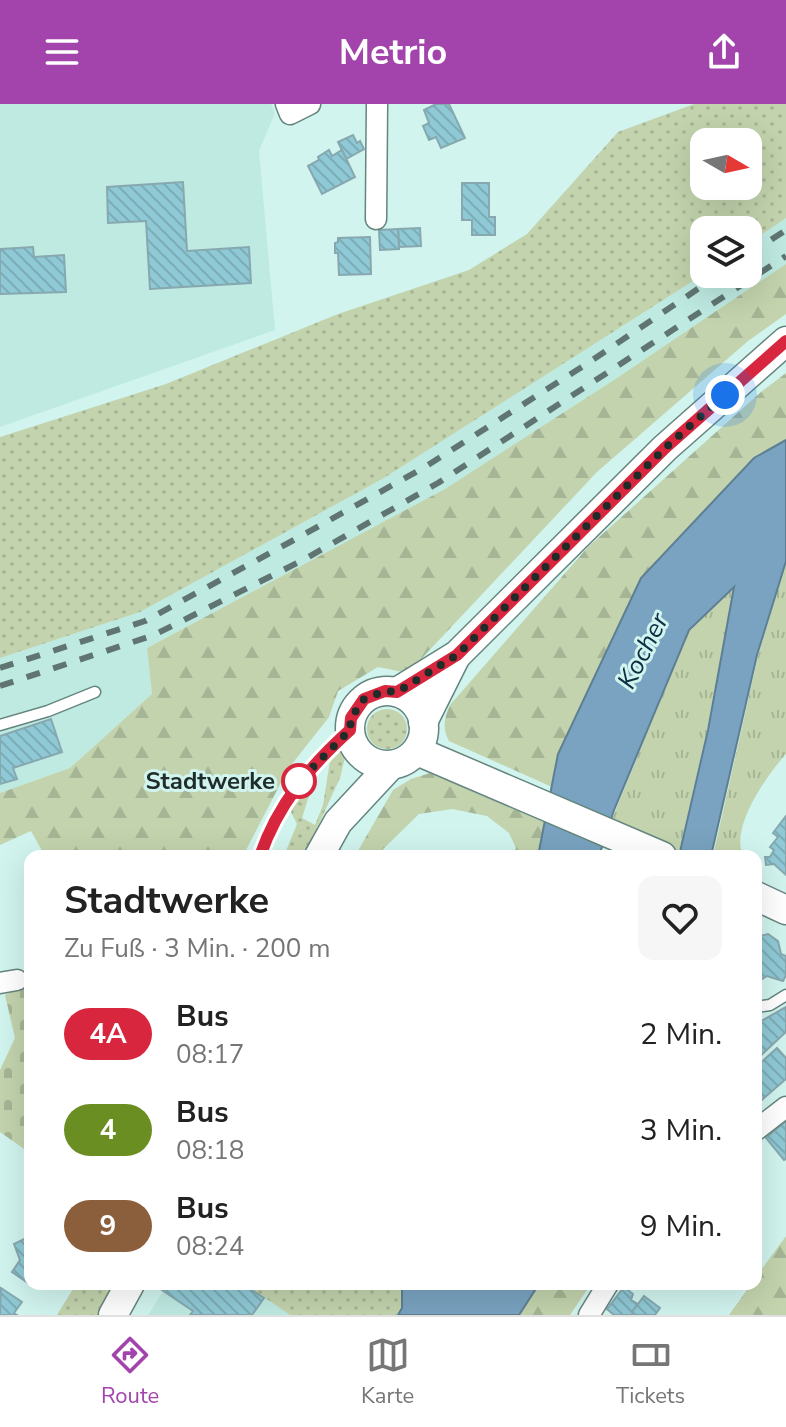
<!DOCTYPE html>
<html lang="de">
<meta charset="utf-8">
<style>
:root{--surface:#fff;--page:#f6f6f6;--text:#222;--muted:#767676;--line:#e0e0e0;--accent:#a343ac}
body{margin:0;font-family:"Nunito Sans",sans-serif;background:var(--page);color:var(--text);height:100vh;display:flex;flex-direction:column;font-size:30px;white-space:nowrap}
*{box-sizing:border-box;margin:0}
p{font-size:26px;color:var(--muted)}
.icon{flex:none;width:44px;height:44px;fill:none;stroke:currentColor;stroke-width:2;stroke-linecap:round;stroke-linejoin:round}
.map{position:relative;flex:1;overflow:hidden}
.side{position:absolute;left:24px;top:746px;width:738px;height:440px;display:flex;flex-direction:column;background:var(--surface);border-radius:16px;box-shadow:0 8px 32px #0002}
.side>*{flex:none}
.badge{padding:0 16px;border-radius:26px;font-size:28px;line-height:52px}
.needle{width:52px;rotate:99deg}
.controls{position:absolute;left:690px;top:24px;display:grid;gap:16px}
.controls a{display:grid;place-items:center;width:72px;height:72px;border-radius:16px;background:var(--surface);box-shadow:0 8px 32px #0002;font-size:40px}
.you{position:absolute;width:40px;height:40px;margin:-20px;border:6px solid #fff;border-radius:50%;background:#1a73e8;box-shadow:0 0 0 12px #1a73e833}
.map>.badge{position:absolute;translate:-50% -50%;box-shadow:0 0 0 4px #fff}
.round{display:grid;place-items:center;flex:none;width:84px;height:84px;border-radius:16px;background:var(--page)}
.headline{display:flex;align-items:center;justify-content:space-between;height:136px;padding:0 40px}
h1{font-size:38px;font-weight:700;line-height:60px}
ul{padding:0;list-style:none}
li{display:flex;align-items:center;gap:24px;height:96px;padding:0 40px}
li div{flex:1}
li b{display:block;font-size:30px}
li em{font-style:normal}
li .badge{min-width:88px;font-weight:700;text-align:center}
header{display:flex;justify-content:space-between;align-items:center;height:104px;padding:0 40px;background:var(--accent);color:#fff;font-size:36px;font-weight:700}
.dock{display:flex;justify-content:space-around;align-items:center;height:112px;border-top:2px solid var(--line);background:var(--surface);font-size:22px;color:var(--muted)}
.dock a{display:grid;justify-items:center;gap:4px}
.dock .current{color:var(--accent)}
.map>svg:first-child{display:block}
</style>
<header><svg class="icon" aria-label="menu" viewBox="0 0 24 24"><path d="M4 6h16M4 12h16M4 18h16"/></svg>Metrio<svg class="icon" aria-label="share" viewBox="0 0 24 24"><path d="M12 15V3M7 8l5-5 5 5M5 13v7h14v-7"/></svg></header>
<div class="map">
<svg width="786" height="1211" viewBox="0 0 786 1211">
<defs>
<pattern id="grass-dots" width="8" height="8" patternUnits="userSpaceOnUse" patternTransform="scale(2)"><rect width="8" height="8" fill="#c2d3ad"/><path d="M2 2h.1M6 6h.1" fill="none" stroke="#a6b595" stroke-width="1.8" stroke-linecap="round"/></pattern>
<pattern id="forest-firs" width="22" height="20" patternUnits="userSpaceOnUse" patternTransform="scale(2)"><rect width="22" height="20" fill="#c2d3ad"/><path d="M5 1l3.5 6h-7zM16 11l3.5 6h-7z" fill="#a6b595"/></pattern>
<pattern id="cemetery-stones" width="16" height="16" patternUnits="userSpaceOnUse" patternTransform="scale(2)"><rect width="16" height="16" fill="#c2d3ad"/><path d="M2 7V4a2 2 0 0 1 4 0v3zM10 15v-3a2 2 0 0 1 4 0v3z" fill="#a6b595"/></pattern>
<pattern id="park-tufts" width="24" height="20" patternUnits="userSpaceOnUse" patternTransform="scale(2)"><rect width="24" height="20" fill="#c2d3ad"/><path d="M3 7l-1-3M5 7V3M7 7l1-3M15 17l-1-3M17 17v-4M19 17l1-3" fill="none" stroke="#a6b595"/></pattern>
<pattern id="building-back-hatch" width="6" height="6" patternUnits="userSpaceOnUse" patternTransform="scale(2)"><rect width="6" height="6" fill="#8fc9d5"/><path d="M-1 5l2 2M0 0l6 6M5-1l2 2" fill="none" stroke="#7badb7"/></pattern>
</defs>
<rect width="100%" height="100%" fill="#d1f4ee"/>
<g fill="#beeae2">
<path d="M0,0H271L275,9L259,47L275,226L0,323Z"/>
<path d="M786,114V160L614,276L445,385L147,544L152,590L70,664L0,689V554L140,508L384,374L704,170H748V140Z"/>
<path d="M168,1180H245L290,1211H148Z"/>
</g>
<g fill="url(#grass-dots)" fill-rule="evenodd">
<path d="M694,0H786V114L748,140V126H704V170L384,374L140,508L0,554V333L166,280L338,210L469,166L527,130L618,28ZM704,38H748V82H704Z"/>
<circle cx="387" cy="625" r="20"/>
<path d="M340,643L347,645L340,674L304,752H284L297,720L289,704L318,663L302,714L315,721L323,701L330,657L327,653Z"/>
<path d="M76,1180H117L101,1211H57Z"/>
<path d="M245,1180H402V1204L398,1211H290Z"/>
</g>
<g fill="url(#forest-firs)">
<path d="M786,160V210L748,237L597,368L408,569L378,563L338,587L329,613L288,665L243,752H45L31,727L0,741V689L70,664L152,590L147,544L445,385L614,276Z"/>
<path d="M786,269V336L754,354L641,474L558,650L552,683L449,637C442,624 444,615 450,601L588,443L761,288Z"/>
<path d="M430,669L546,719L538,752H513L516,744L509,729L487,712L452,705L419,710L376,752H355L393,686L411,675Z"/>
<path d="M786,1132V1211H729L751,1180H756V1173Z"/>
<path d="M539,1180H591L570,1211H519Z"/>
</g>
<path fill="url(#cemetery-stones)" d="M30,878V1049L0,1028V966L15,934L5,891Z"/>
<g fill="url(#park-tufts)">
<path d="M786,458V650C767,671 730,723 743,752H713L758,552Z"/>
<path d="M734,482L707,626L678,752H652L605,732L689,526Z"/>
</g>
<g fill="#79a3c0" stroke="#5e7f93" stroke-width="2">
<path d="M786,336V457L757,551L711,752H679L708,626L734,483L689,526L614,706L599,752H538L558,650L641,474L754,354Z"/>
<path d="M402,1180H539L519,1211H398L402,1204Z"/>
</g>
<g fill="url(#building-back-hatch)" stroke="#87a8ae" stroke-width="2">
<path d="M436,0H449L465,34L441,44L436,33L429,36L423,22L429,19L424,6Z"/>
<path d="M353,31L357,39L360,37L364,45L346,55L338,38Z"/>
<path d="M329,46L332,52L342,46L355,73L322,90L308,62L319,56L318,53Z"/>
<path d="M183,78L187,147L249,143L251,179L150,185L146,117L108,119L107,83Z"/>
<path d="M462,79H489V113H495V131H472V116H462Z"/>
<path d="M420,124L421,142L399,143L398,125Z"/>
<path d="M398,125L399,145L380,146L379,126Z"/>
<path d="M370,133L371,170L339,171L338,149H335V139L338,138V134Z"/>
<path d="M33,143L34,153L64,151L66,188L0,190V145Z"/>
<path d="M51,615L62,648L13,664L17,675L0,680V632Z"/>
<path d="M786,712V771L774,760L766,761L765,753H770L774,746L770,743L778,733L773,729Z"/>
<path d="M768,830L778,837L781,850L786,852V871L783,877L767,872L756,879V833Z"/>
<path d="M786,903V928L756,956V920Z"/>
<path d="M777,944L786,954V975L756,1001V963Z"/>
<path d="M786,1017V1055L784,1056L766,1034Z"/>
<path d="M30,1132V1180H38L35,1184L12,1168L20,1156L14,1140Z"/>
<path d="M167,1180H243L264,1194L252,1211H190L193,1207L162,1186Z"/>
<path d="M624,1183L633,1190L631,1196L638,1200L632,1208L636,1211H614L607,1205Z"/>
<path d="M1,1184L22,1198L14,1209L17,1211H0Z"/>
<path d="M644,1192L660,1204L655,1211H636L632,1208Z"/>
</g>
<g fill="none" stroke-linecap="round" stroke-linejoin="round">
<g stroke="#65857f" stroke-width="13">
<g id="lane">
<path d="M0,621L48,607L95,588"/>
<path d="M260,752C278,700 309,663 350,626"/>
<path d="M756,903L770,901L786,891"/>
</g>
</g>
<g stroke="#65857f" stroke-width="23">
<g id="street">
<path d="M286,0L290,10L310,0"/>
<path d="M376,115L377,0"/>
<path d="M0,879L17,876"/>
<path d="M756,1026L786,1003"/>
<path d="M589,1211L608,1180"/>
</g>
</g>
<g stroke="#65857f" stroke-width="31">
<g id="secondary">
<circle cx="387" cy="624" r="37"/>
<path d="M397,588L457,551L665,344L786,237"/>
<path d="M423,618L456,552"/>
<path d="M417,647L662,752"/>
<path d="M319,752L338,718L391,661"/>
<path d="M756,792L786,806"/>
<path d="M113,1211L130,1180"/>
</g>
</g>
<use href="#lane" stroke="#fff" stroke-width="10"/>
<use href="#street" stroke="#fff" stroke-width="20"/>
<use href="#secondary" stroke="#fff" stroke-width="28"/>
<g stroke="#607571" stroke-width="6" stroke-dasharray="14 14" stroke-linecap="butt">
<path d="M748,151L786,126"/>
<path d="M0,564L145,517L292,437L425,363L588,259L720,170"/>
<path d="M0,582L154,531L305,455L438,379L786,152"/>
</g>
</g>
<g fill="none" stroke-linecap="round" stroke-linejoin="round">
<g stroke="#fff" stroke-width="18">
<path id="line" d="M260,752C278,700 309,663 350,626L351,614L364,595L385,587L397,588L457,551L665,344L786,237"/>
</g>
<use href="#line" stroke="#d7263d" stroke-width="12"/>
<path stroke="#1f2c2a" stroke-width="8" stroke-dasharray="0 14.4" d="M299,677L296,680L350,626L351,614L364,595L385,587L397,588L457,551L665,344L725,291"/>
</g>
<circle fill="#fff" stroke="#d7263d" stroke-width="4" cx="299" cy="677" r="16"/>
<g text-anchor="middle" dominant-baseline="central" stroke-width="6" stroke-linejoin="round" paint-order="stroke">
<g font-size="24" font-weight="bold" fill="#1f2c2a" stroke="#d1f4ee" text-anchor="end">
<text x="275" y="677">Stadtwerke</text>
</g>
<g font-size="26" font-style="italic" fill="#0b2e43" stroke="#d1f4ee">
<text transform="translate(643 547) rotate(-63)">Kocher</text>
</g>
</g>
</svg>
<div class="controls">
<a><svg class="needle" viewBox="-14 -14 28 28"><path d="M0-13l5 13h-10z" fill="#e53935"/><path d="M0 13l5-13h-10z" fill="#767676"/></svg></a>
<a><svg class="icon" aria-label="layers" viewBox="0 0 24 24"><path d="M12 4l9 5-9 5-9-5zM3 14l9 5 9-5"/></svg></a>
</div>
<div class="you" style="left:725px;top:291px"></div>
<section class="side">
<div class="headline"><div><h1>Stadtwerke</h1><p>Zu Fuß · 3 Min. · 200 m</p></div><a class="round"><svg class="icon" aria-label="heart" viewBox="0 0 24 24"><path d="M12 20l-8-8c-3-5 5-10 8-4 3-6 11-1 8 4z"/></svg></a></div>
<ul>
<li><span class="badge" style="background:#d7263d;color:#fff">4A</span><div><b>Bus</b><p>08:17</p></div><em>2 Min.</em></li>
<li><span class="badge" style="background:#6b8e23;color:#fff">4</span><div><b>Bus</b><p>08:18</p></div><em>3 Min.</em></li>
<li><span class="badge" style="background:#8b5e3c;color:#fff">9</span><div><b>Bus</b><p>08:24</p></div><em>9 Min.</em></li>
</ul>
</section>
</div>
<nav class="dock">
<a class="current"><svg class="icon" aria-label="directions" viewBox="0 0 24 24"><path d="M12 3l9 9-9 9-9-9zM9 14v-3h6M13 9l2 2-2 2"/></svg>Route</a>
<a><svg class="icon" aria-label="map" viewBox="0 0 24 24"><path d="M3 6l6-2 6 2 6-2v14l-6 2-6-2-6 2zM9 4v14M15 6v14"/></svg>Karte</a>
<a><svg class="icon" aria-label="tickets" viewBox="0 0 24 24"><path d="M3 7h18v10H3zM15 7v10"/></svg>Tickets</a>
</nav>
